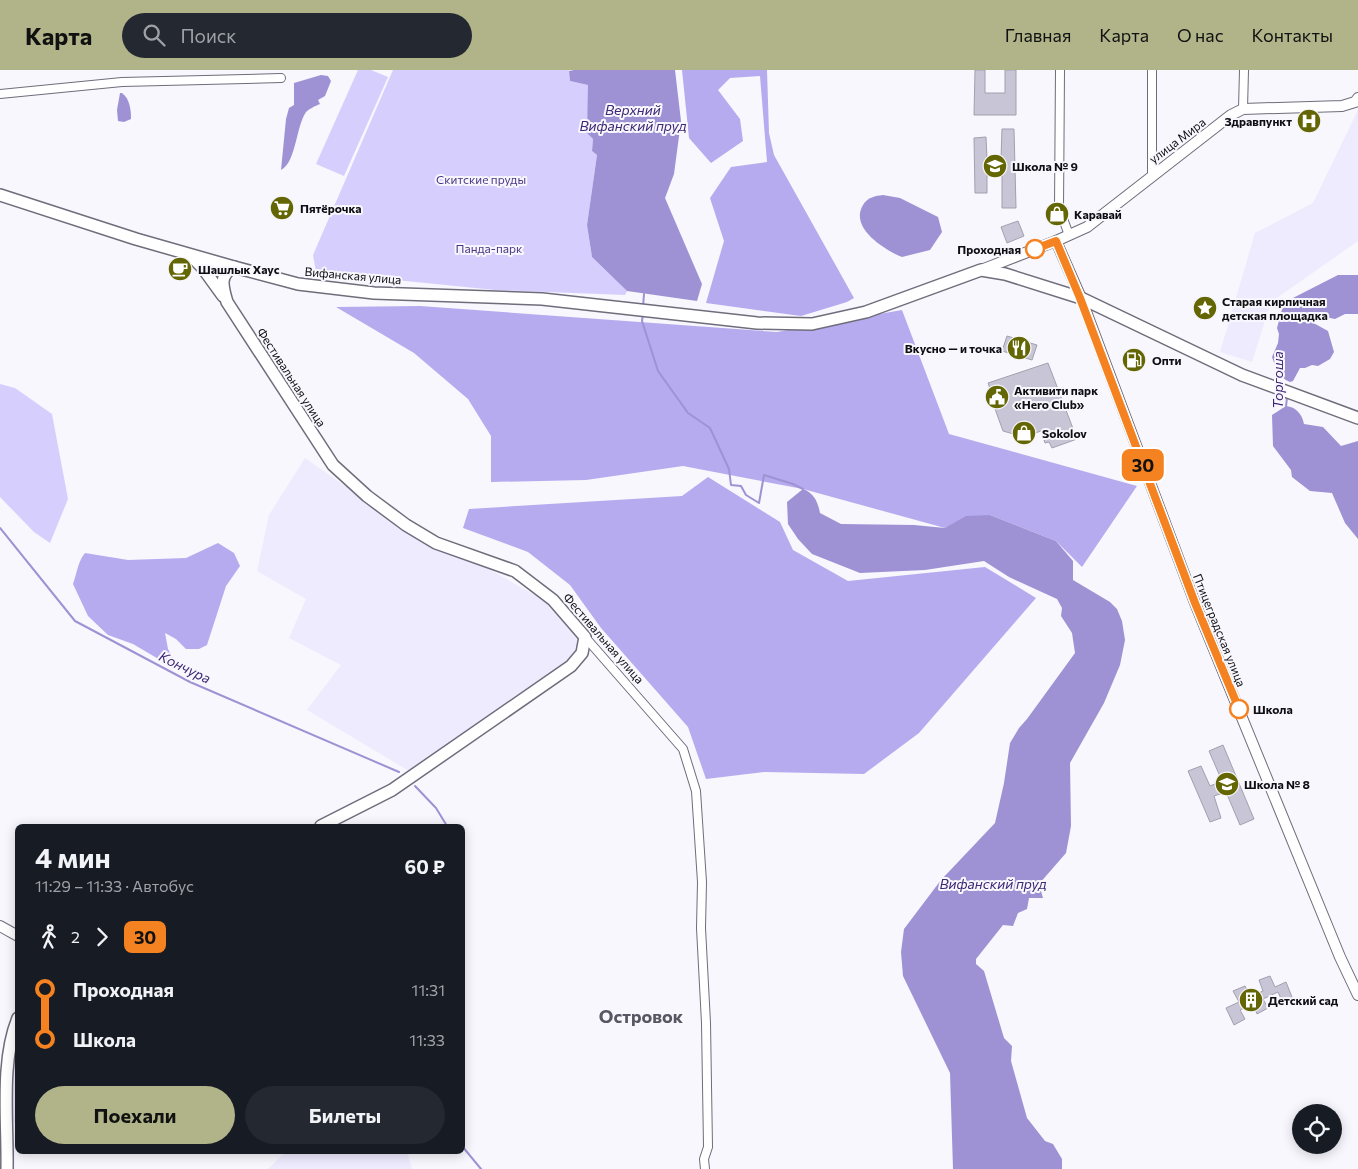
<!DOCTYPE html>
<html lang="ru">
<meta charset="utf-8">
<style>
:root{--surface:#171b24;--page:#242831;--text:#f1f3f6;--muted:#9ea1a6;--accent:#b1b488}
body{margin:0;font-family:Commissioner,sans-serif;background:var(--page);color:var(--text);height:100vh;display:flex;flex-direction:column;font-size:19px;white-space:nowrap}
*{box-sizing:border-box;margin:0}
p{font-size:16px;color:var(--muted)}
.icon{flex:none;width:28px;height:28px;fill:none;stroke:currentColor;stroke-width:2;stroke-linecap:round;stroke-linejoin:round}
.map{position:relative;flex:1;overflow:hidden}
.details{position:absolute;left:15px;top:754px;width:450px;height:330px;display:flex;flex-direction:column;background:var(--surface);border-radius:8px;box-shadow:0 2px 12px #0003}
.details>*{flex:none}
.badge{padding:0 10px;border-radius:8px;font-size:18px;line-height:32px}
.buttons{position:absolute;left:1292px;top:1034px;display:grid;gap:10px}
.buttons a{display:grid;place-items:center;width:50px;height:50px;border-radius:50%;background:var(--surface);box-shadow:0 2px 12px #0003;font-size:25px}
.map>.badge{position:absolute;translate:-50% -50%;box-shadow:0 0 0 2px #fff}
.legs{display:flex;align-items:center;gap:8px;height:55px;padding:0 20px;font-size:16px}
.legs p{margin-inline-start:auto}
.summary{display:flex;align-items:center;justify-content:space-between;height:85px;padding:0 20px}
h1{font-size:28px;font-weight:700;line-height:38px}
.cta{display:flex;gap:10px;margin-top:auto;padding:10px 20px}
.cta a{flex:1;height:58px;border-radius:30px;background:var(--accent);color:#111;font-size:20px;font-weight:700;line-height:58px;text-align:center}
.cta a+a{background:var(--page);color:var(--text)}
ul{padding:0 20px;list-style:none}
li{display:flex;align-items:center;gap:18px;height:50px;font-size:19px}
li i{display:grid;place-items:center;width:8px;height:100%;margin:0 6px;background:currentColor}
li i::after{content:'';width:12px;height:12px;margin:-6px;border:4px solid;border-radius:50%;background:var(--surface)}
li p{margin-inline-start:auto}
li:first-child i{background:linear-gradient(#0000 50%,currentColor 0)}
li:last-child i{background:linear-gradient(currentColor 50%,#0000 0)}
header{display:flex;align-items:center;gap:30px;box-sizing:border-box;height:70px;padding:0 25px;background:var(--accent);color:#111}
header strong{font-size:24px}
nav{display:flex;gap:28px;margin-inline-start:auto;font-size:18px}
.search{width:350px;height:45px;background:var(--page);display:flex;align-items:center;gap:12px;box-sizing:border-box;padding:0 18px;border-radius:28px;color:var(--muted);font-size:19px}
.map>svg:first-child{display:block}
</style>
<header>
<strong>Карта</strong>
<div class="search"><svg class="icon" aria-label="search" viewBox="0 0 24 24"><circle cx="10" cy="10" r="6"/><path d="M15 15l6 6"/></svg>Поиск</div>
<nav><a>Главная</a><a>Карта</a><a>О нас</a><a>Контакты</a></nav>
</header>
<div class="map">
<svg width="1358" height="1099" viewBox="0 0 1358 1099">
<rect width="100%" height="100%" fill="#f7f7fd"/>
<g fill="#eeebfe">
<path d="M1358,40V171L1271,232L1252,292L1220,282L1255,163L1313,133Z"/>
<path d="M305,388L422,470L482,495L543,530L585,567L568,594L409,701L307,640L341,595L289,568L306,529L257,501L269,445Z"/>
<path d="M17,976V1053H12L15,979Z"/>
<path d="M286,1081H407L412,1099H268Z"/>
</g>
<g fill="#d6cffe">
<path d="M358,0H371L388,7L344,106L316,94Z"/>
<path d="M393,0H569L570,11L589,15L587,63L593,69L592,81L597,85L587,155L592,187L627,221L625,225L495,220L316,202L313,185Z"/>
<path d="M0,314L15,318L52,344L68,429L50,473L34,462L0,427Z"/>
</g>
<g fill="#b7abef">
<path d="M682,0H767L769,63L774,85L854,228L847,232L801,246L706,233L724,171L710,128L731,97L767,92L760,6L730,8L718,20L740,49L743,71L711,93L689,68Z"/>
<path d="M420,236L777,262L902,240L949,364L1137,416L1082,497L1056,471L990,445L945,458L803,419L683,396L586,410L491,412V366L468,329L414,283L336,237Z"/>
<path d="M708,407L780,452L793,480L848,511L985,497L1036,528L919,663L864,704L765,702L706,709L688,657L601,558L570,515L528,482L463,458L469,439L682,426Z"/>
<path d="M218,473L234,483L240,496L226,516L207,575L199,579H186L176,569L165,563L168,579L176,593L172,597L133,574L108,565L88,546L73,514C77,503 78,491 85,483L128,490L186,488Z"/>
</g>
<g fill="#9e92d4">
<path d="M574,0H675L681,51L674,104L665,128L702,214L697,231L627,221L592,187L587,155L597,85L592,81L593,69L587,63L588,15L570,11L569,1Z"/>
<path d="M321,5L328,6L331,11L325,26L318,30L320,34C315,36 309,39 306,42C296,56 296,93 281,100L286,49L289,38L294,35V13Z"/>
<path d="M120,23H122C130,29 131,40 131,49L124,52L118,51L117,40Z"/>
<path d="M883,125L900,128L938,147L942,162L930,180L902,187C885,180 849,158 863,135C868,127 875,126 883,125Z"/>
<path d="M1338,205H1358V244H1345L1335,249L1310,244L1308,250L1328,261L1334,282L1330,289L1318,296L1312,295L1305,298H1300L1293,311L1290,312C1278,307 1276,298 1272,287L1278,273L1279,264L1277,258L1282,239L1289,230Z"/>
<path d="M1286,336C1296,337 1302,344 1304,354L1323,357L1341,376L1358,371V469L1345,453L1332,423L1310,421L1292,407L1291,400L1273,376L1272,345Z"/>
<path d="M803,419C814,423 818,432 820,443L841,454L914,455L945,458L966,446L990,445L1056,471L1073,491V510L1110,532L1117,539L1122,551L1125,570L1120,595L1104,633L1070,693L1071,756L1066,783L1039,814L1043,828H1029L1027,839L1018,843L1013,856L1003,855L976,889V894L984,901L1004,968L1012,976L1011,991L1027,1048L1045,1071L1053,1074L1062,1089V1099H953L950,1003L903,906L901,882L904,859L941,810L995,753L1004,713L1010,673L1019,658L1027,649L1075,583L1072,563L1061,546L1062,538L1057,529L1009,507L984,491L925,500L860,503L812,484L798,469L788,454L787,432Z"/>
</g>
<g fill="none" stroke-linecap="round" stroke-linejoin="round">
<g stroke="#9e92d4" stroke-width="2">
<path d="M643,237L644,224"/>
<path d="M643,244L642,251L658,301L688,343L710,358L729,399L731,415L741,416L746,425L759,433L764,405L793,414L803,419V422"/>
<path d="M1286,337L1287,327"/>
<path d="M0,458L75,551L190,612L399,702"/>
<path d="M415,716L436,738L447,756"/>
<path d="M462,1076L481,1099"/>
</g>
</g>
<g fill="#c8c6d6" stroke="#a2a0af">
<path d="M975,0H985V23H1005V0H1016V45H974Z"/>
<path d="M1002,59H1014L1016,138H1002V103L987,104V123H975L974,68L986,67L987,89H1001Z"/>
<path d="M1018,151L1024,166L1007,173L1001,157Z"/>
<path d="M1007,266L1037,275L1032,290L1002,281Z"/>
<path d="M1132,281L1134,289L1138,288L1140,293L1126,299L1124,292L1129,290L1126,283Z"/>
<path d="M1048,293L1077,369L1052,378L1049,372L1045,373L1041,361L1024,367L1003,361L990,325L992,324L988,313Z"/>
<path d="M1223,675L1254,749L1240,755L1226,722L1214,726L1221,748L1210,752L1188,701L1201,696L1210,716L1222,711L1209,681Z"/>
<path d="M1270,906L1275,917L1286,912L1292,927L1282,931L1278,922L1263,929L1268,938L1257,944L1253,934L1240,940L1245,949L1234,955L1226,938L1239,932L1233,921L1245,916L1250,927L1263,921L1259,910Z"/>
</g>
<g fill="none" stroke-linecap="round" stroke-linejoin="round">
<g stroke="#6f6d7b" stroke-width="10">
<g id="minor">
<path d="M1060,0L1059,138L1069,165"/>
<path d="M0,24L122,12L281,8"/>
<path d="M1243,39L1244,0"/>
<path d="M1152,105V0"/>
<path d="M585,567L683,679L696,721L702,812L701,858L706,953L708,1077L704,1089L705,1099"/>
</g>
</g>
<g stroke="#6f6d7b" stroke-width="12">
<g id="tertiary">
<path d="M1056,171L1081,228L1195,533L1340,887L1358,925"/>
<path d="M981,200L1056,171L1087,157L1231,45L1243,39L1342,36L1355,32L1358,28"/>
<path d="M0,856L18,866"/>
</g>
</g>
<g stroke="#6f6d7b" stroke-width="14">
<g id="secondary">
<path d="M0,125L136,169L234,197L298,214L374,223L542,229L757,253L812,254L866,242L981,200L1005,204L1081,228L1242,305L1358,348"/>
<path d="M191,186L202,197L223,226"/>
<path d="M234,197C218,205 223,218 227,232L333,395L367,426L406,455L436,473L515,501L553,530L585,567L582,583L571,596L392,720L321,756"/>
<path d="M7,1099C8,1052 0,992 18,948"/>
</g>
</g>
<use href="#minor" stroke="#fff" stroke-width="8"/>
<use href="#tertiary" stroke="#fff" stroke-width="10"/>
<use href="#secondary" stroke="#fff" stroke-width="11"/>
</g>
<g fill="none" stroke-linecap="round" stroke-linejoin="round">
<g stroke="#fff" stroke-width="11">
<path id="line-1" d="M1035,179L1056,171L1080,228L1195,533L1239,639"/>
</g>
<use href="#line-1" stroke="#f58220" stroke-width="8"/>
</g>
<defs>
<g id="hospital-disc" transform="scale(1.25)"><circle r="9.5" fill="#636602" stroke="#f7f7fd"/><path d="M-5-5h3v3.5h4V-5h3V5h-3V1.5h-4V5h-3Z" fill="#fff"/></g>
<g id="school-disc" transform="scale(1.25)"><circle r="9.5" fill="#636602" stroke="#f7f7fd"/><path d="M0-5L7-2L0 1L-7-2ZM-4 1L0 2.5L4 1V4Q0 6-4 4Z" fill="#fff"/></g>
<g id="supermarket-disc" transform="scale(1.25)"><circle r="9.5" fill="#636602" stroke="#f7f7fd"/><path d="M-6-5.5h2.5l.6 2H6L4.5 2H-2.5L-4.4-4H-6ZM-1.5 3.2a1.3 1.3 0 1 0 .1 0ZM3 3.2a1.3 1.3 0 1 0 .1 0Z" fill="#fff"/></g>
<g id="shop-disc" transform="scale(1.25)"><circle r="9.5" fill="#636602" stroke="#f7f7fd"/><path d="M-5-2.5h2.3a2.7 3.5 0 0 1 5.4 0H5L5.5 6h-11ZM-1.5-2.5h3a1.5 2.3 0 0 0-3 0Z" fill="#fff"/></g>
<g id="cafe-disc" transform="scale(1.25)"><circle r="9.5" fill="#636602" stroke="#f7f7fd"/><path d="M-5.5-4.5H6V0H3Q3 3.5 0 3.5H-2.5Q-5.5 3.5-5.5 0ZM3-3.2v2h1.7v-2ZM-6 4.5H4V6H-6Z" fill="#fff"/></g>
<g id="sight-disc" transform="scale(1.25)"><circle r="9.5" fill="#636602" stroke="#f7f7fd"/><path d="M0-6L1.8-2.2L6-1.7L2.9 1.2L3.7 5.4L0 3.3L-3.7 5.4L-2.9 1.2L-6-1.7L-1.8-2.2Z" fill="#fff"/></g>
<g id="restaurant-disc" transform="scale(1.25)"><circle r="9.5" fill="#636602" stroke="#f7f7fd"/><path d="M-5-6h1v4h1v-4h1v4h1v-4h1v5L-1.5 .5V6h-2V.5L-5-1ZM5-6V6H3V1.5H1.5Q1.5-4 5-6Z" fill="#fff"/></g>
<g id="fuel-disc" transform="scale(1.25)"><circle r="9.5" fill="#636602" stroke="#f7f7fd"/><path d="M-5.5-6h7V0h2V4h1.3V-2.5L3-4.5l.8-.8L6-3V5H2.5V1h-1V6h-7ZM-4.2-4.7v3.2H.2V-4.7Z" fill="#fff"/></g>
<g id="civic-disc" transform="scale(1.25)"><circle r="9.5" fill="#636602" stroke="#f7f7fd"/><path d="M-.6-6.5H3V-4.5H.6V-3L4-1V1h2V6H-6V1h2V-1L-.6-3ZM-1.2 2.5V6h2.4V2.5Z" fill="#fff"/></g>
<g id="building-disc" transform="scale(1.25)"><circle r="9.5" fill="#636602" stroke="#f7f7fd"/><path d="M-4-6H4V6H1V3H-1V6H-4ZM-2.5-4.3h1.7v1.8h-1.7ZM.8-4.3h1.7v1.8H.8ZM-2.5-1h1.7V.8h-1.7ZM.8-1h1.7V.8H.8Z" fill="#fff"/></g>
</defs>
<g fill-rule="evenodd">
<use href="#hospital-disc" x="1309" y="51"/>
<use href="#school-disc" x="995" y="96"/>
<use href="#supermarket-disc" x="282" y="138"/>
<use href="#shop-disc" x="1057" y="144"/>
<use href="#cafe-disc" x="180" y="199"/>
<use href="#sight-disc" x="1205" y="238"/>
<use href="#restaurant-disc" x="1019" y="278"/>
<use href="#fuel-disc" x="1134" y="290"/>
<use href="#civic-disc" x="997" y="327"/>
<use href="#shop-disc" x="1024" y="363"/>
<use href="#school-disc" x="1227" y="714"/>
<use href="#building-disc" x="1251" y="930"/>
</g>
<g fill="#fff" stroke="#f58220" stroke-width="2.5">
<circle cx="1035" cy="179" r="9"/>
<circle cx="1239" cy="639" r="9"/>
</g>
<g text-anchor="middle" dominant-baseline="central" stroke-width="4" stroke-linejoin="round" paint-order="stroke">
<g font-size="12" font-weight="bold" fill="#0f0e13" stroke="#f7f7fd" text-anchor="start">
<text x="1292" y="51" text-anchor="end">Здравпункт</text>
<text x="1012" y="96">Школа № 9</text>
<text x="300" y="138">Пятёрочка</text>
<text x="1074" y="144">Каравай</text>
<text x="198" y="199">Шашлык Хаус</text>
<text x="1222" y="231">Старая кирпичная<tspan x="1222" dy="14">детская площадка</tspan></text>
<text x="1002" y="278" text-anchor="end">Вкусно — и точка</text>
<text x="1152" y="290">Опти</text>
<text x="1014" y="320">Активити парк<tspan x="1014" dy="14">«Hero Club»</tspan></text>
<text x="1042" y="363">Sokolov</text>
<text x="1244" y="714">Школа № 8</text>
<text x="1268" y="930">Детский сад</text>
</g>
<g font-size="12" fill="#0f0e13" stroke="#f7f7fd">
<text transform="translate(1177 70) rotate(-37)">улица Мира</text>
<text transform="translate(353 205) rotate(5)">Вифанская улица</text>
<text transform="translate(292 307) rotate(57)">Фестивальная улица</text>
<text transform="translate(1220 560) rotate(68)">Птицеградская улица</text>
<text transform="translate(604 568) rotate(49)">Фестивальная улица</text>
</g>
<g font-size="12" fill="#4b3685" stroke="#f7f7fd">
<text x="481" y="109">Скитские пруды</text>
<text x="489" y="178">Панда-парк</text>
</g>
<g font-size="12" font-weight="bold" fill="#0f0e13" stroke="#f7f7fd" text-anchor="end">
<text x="1021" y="179">Проходная</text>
<text x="1253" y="639" text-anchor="start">Школа</text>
</g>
<g font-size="14" font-style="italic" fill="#3e2774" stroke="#f7f7fd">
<text x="633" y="39">Верхний<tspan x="633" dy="16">Вифанский пруд</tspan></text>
<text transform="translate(1277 310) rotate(-90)">Торгоша</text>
<text transform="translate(185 597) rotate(26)">Кончура</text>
<text x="993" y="813">Вифанский пруд</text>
</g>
<g font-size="18" font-weight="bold" fill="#585663" stroke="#f7f7fd">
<text x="641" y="946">Островок</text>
</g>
</g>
</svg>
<div class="buttons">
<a><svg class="icon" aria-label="locate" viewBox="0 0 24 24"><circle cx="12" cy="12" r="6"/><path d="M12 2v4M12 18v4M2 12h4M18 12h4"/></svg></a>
</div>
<b class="badge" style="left:1143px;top:395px;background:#f58220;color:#111">30</b>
<section class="details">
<div class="summary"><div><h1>4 мин</h1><p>11:29 – 11:33 · Автобус</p></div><b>60 ₽</b></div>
<div class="legs"><svg class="icon" aria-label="walk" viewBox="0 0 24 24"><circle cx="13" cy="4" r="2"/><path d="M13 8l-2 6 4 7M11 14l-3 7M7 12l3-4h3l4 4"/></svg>2<svg class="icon" aria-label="forward" viewBox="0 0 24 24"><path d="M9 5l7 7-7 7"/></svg><b class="badge" style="background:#f58220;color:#111">30</b></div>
<ul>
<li><i style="color:#f58220"></i><b>Проходная</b><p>11:31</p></li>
<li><i style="color:#f58220"></i><b>Школа</b><p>11:33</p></li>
</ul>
<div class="cta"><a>Поехали</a><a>Билеты</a></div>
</section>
</div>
